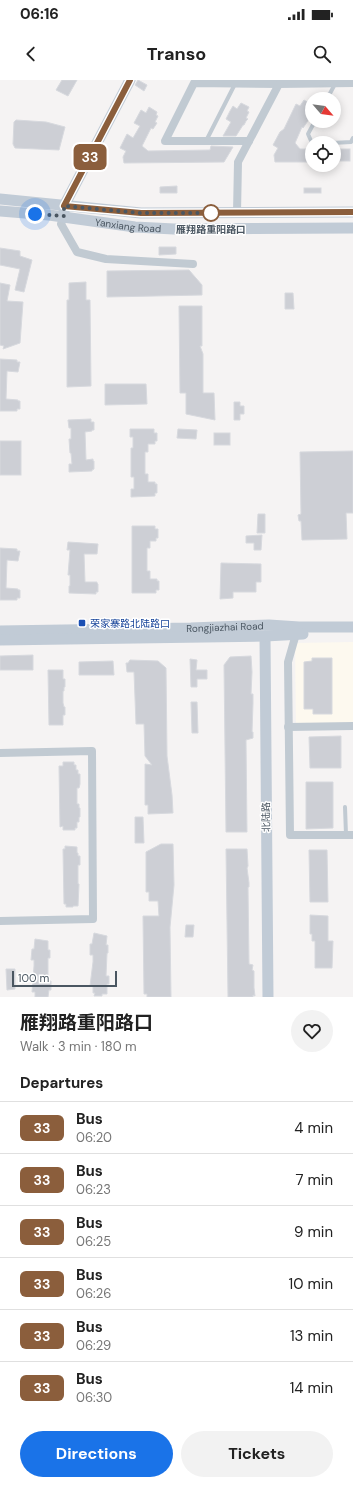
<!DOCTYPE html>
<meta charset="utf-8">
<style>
:root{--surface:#fff;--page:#f2f2f2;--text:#222;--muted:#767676;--line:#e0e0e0;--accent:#1a73e8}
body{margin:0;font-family:"DM Sans","Noto Sans SC",sans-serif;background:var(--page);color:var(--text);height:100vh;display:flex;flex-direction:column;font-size:15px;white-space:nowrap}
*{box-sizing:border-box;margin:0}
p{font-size:13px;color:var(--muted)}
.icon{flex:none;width:22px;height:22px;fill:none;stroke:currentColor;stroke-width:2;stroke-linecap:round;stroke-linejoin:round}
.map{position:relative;height:917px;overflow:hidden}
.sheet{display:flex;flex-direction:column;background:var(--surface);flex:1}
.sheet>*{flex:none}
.badge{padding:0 8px;border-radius:6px;font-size:14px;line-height:26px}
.needle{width:26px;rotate:118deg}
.tools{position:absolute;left:305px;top:12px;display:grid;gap:8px}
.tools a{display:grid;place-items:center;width:36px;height:36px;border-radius:50%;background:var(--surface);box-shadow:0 2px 10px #0003;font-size:20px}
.scale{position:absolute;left:12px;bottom:10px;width:105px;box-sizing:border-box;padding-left:4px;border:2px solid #4a5661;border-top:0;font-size:11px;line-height:14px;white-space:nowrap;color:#4a5661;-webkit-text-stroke:3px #fff;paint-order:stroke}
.you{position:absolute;width:20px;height:20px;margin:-10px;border:3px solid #fff;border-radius:50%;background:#1a73e8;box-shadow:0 0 0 6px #1a73e833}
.map>.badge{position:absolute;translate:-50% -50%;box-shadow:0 0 0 2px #fff}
h2{padding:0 20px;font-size:15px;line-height:36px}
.round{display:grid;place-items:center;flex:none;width:42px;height:42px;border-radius:21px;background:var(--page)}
.overview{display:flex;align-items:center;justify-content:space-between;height:68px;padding:0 20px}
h1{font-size:19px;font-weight:700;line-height:30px}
.action{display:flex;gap:8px;margin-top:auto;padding:8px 20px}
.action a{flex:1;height:46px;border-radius:24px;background:var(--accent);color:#fff;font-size:16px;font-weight:700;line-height:46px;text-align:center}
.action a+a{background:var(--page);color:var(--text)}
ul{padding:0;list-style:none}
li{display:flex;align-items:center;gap:12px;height:52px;padding:0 20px;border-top:1px solid var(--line)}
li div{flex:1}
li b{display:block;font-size:15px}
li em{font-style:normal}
li .badge{min-width:44px;font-weight:700;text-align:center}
.status{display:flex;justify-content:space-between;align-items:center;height:28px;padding:0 20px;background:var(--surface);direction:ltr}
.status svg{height:11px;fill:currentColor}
header{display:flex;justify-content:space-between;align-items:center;height:52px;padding:0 20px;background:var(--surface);font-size:18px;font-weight:700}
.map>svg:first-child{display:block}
</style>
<div class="status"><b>06:16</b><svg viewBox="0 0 49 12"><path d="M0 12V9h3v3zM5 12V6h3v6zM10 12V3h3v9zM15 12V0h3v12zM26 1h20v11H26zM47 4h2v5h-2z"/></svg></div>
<header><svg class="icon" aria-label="back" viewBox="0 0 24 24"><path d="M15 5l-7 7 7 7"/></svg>Transo<svg class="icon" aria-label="search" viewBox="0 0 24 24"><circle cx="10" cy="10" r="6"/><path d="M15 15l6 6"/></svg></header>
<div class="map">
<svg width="353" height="917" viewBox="0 0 353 917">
<rect width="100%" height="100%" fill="#f5f3f3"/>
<path fill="#fdf9ef" d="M353,562V645L296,648L295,563Z"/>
<g fill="#cdcfd5" stroke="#d7d9de">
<path d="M62,0H77L68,16L56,10Z"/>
<path d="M138,0L147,5L144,11L135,5Z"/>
<path d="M304,20L311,24L310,28L312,29V35L303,48L302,47L295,63L300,69H312V82H275L274,75L278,68L273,65L280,52L284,49L296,24L300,26Z"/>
<path d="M241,23L249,27L247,31L249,32L246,38L248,39L246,41L244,45H243L236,56H223L231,42L226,39L230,31L233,26L237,29Z"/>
<path d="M149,27L157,32L156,35L158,36L155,42L157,43L153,49L151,48L142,66L148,71L210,70L211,66L233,67L224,82L124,83L123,77L126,71L120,68L127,54L133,58L140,46L134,43L141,30L146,33Z"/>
<path d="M16,40L46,42L65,47L59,70L15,68L13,64L14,42Z"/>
<rect x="334" y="69" width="16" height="12"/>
<path d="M177,106V113H160V107Z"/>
<rect x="304" y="108" width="17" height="5"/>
<path d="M159,167H176V174L159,175Z"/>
<path d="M0,168L20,171V176L32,180L24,212L15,210L20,189L0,185Z"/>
<path d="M189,190L202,205V215L107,217V191Z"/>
<path d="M86,202V220H90L91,306L67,307V220H69V203Z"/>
<path d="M0,203L10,205L7,221L23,222L20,263L3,269L4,266L0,265Z"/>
<path d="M285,213H293L294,229H285Z"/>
<path d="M179,226H202V266H200L203,274V313H214L215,340L186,334V313H180Z"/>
<path d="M0,279L17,280V282H20L18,292L7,291L6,319L18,320V321H20V329H17V331H0Z"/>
<path d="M105,304H146L147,324L105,325Z"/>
<path d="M234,322H240V326H244V334H240V340H234Z"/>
<path d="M91,339V342H94V350H92V351L85,352L86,380L93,379V381H94V389L92,390V391L69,392V384H72L71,373H70L69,359H71V348H69L68,340Z"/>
<path d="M130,349H154V353H157V361H155V364H148V372H145V394H148V402H155V404H157V413H155V416L131,417V409H134V397H131V368H133V357H130Z"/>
<path d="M178,349L197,350L196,359L177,358Z"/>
<rect x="214" y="353" width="16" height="12"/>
<rect x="0" y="361" width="21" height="34"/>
<path d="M353,371V433H346L347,459L302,460L301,441H299L298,435L301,434L300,372Z"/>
<path d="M258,434H265V453H257Z"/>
<path d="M132,446H155V449H158V458H156V461H150V468H147V491H150V499H157V501H159V510H156V513H132Z"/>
<path d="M262,455L261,470H254V463H246V456Z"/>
<path d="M68,462L98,464L97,474H84L85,502H97V503L98,504V512H96V514L69,513V506H70V495H68L70,470H67Z"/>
<path d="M0,468L17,469V471H20L18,481L7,480L6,508L18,509V510H20V518H17V520H0Z"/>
<path d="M221,483L261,484V502H256V512H233V518L220,519Z"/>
<path d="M33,575V590H0V576Z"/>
<path d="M251,576L252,592L251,614H253V623L252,652H253V658L246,660L247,752H226L224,585L230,577Z"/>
<path d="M312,578H332V634H313V629H304V582L312,581Z"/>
<path d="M190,579L197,580L196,590H207V599H197V607H191Z"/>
<path d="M130,580L158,581L166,588L167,676L172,715L173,733L148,734V725H145V684L152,685L145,676L144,644H136L134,592H127L126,583H128Z"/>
<path d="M113,581L114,595H79V582Z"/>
<path d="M48,590H63V599H65V607H64V611H63V623L64,627H65V635H63V645H49Z"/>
<path d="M191,622H197L198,653H192Z"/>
<path d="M341,656V688H310L309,657Z"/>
<path d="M63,682H74V685H76V690H78V694H80V704L79,708H77V724H79V728H80V737H79V742H77V748H75V750H63V746L60,747L59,686H63Z"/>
<path d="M306,702H333V748L306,749Z"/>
<path d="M135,737H143L144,763H135Z"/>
<path d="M161,764H173L174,805L170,847L171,917H147V914H144L143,836H159L158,821H149V812H146V772Z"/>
<path d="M65,766L77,767V773H78V776H80V785H78V804H79L78,826H73V827H66V824H64L63,769H65Z"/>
<path d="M226,769H247L248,786L247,788L249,803V807H248L249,884L253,885L252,890L254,891V908L255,916L253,915V917H228Z"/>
<path d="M309,770H327L328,822H310Z"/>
<path d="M310,835L328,836V861H333L332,888H315V861H312V854H310Z"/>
<path d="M186,845H194L193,857H185Z"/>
<path d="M94,853L107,856L106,865H108V873H107L106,896H109V904H107V914H102V916H94L95,913H93V906H90L93,882V875H90V864H92Z"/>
<path d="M35,859L48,861V870H50V878H48V901H51V910H49L48,917H35V912H32L34,886V880H31L32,869H34Z"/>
<path d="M6,889H15V909L7,910Z"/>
</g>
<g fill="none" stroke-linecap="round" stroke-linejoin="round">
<g stroke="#c1cad2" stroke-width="4">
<path d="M327,19L335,4"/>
<path d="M206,61L235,4"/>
<path d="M312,63L308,54L315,41"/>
<path d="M332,63L351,62L353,58"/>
<path d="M345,727L346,755"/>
</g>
<g stroke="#c1cad2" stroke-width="8">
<path d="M249,61H165L194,3L279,4"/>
<path d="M237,133L238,82L279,4L353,3"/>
<path d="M64,136L61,144L77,172L106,179L193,184"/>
<path d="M296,554L288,582L290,755H353"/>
<path d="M288,647L353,646"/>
<path d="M0,673L92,671L93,839L0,841"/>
</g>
<g stroke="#c1cbd6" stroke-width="11">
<path d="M0,119L141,133L353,132"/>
<path id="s1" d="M0,131L49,135L135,147L174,149L353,148"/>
<path d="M64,133V126L130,0"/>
<path id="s2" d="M0,551L191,548L269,545L299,547H353"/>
<path d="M265,556L268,917"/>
<path d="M0,560L265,556L303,554"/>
</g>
</g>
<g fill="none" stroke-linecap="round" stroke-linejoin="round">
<g stroke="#fff" stroke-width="9">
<path id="line" d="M130,0L64,126L141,133L353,132"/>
</g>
<use href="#line" stroke="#8b5e3c" stroke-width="6"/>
<path stroke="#4a5661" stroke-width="4" stroke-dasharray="0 7.2" d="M35,134L64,136V126L141,133H211"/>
</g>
<circle fill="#fff" stroke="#8b5e3c" stroke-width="2" cx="211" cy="133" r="8"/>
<rect fill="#1a4fb4" stroke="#fff" stroke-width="1.5" x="78" y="539" width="8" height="8" rx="2"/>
<g text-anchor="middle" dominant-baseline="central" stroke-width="3" stroke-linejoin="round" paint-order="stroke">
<g font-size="10" fill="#4a5661" stroke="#fff">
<text stroke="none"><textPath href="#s1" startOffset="129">Yanxiang Road</textPath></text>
<text stroke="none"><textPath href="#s2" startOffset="225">Rongjiazhai Road</textPath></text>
<text transform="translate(266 737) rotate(-91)">北陆路</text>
</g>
<g font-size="10" font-weight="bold" fill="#4a5661" stroke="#fff">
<text x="211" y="149">雁翔路重阳路口</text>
</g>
<g font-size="10" fill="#164399" stroke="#fff" text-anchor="start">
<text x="90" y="543">荣家寨路北陆路口</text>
</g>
</g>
</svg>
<div class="tools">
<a><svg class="needle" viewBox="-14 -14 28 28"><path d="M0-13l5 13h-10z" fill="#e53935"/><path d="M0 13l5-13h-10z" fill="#767676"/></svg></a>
<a><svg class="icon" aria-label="locate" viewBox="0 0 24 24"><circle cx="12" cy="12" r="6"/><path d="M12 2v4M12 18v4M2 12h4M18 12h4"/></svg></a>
</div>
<div class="scale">100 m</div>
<div class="you" style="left:35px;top:134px"></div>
<b class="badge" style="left:90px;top:77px;background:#8b5e3c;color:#fff">33</b>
</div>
<section class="sheet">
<div class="overview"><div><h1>雁翔路重阳路口</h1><p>Walk · 3 min · 180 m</p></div><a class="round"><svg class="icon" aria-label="heart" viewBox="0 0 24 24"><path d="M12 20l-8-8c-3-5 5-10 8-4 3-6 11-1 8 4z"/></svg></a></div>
<h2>Departures</h2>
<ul>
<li><span class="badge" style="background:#8b5e3c;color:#fff">33</span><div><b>Bus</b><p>06:20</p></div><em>4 min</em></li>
<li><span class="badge" style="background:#8b5e3c;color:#fff">33</span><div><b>Bus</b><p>06:23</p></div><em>7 min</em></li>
<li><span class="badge" style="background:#8b5e3c;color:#fff">33</span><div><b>Bus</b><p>06:25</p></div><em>9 min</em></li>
<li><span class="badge" style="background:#8b5e3c;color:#fff">33</span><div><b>Bus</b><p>06:26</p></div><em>10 min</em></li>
<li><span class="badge" style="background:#8b5e3c;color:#fff">33</span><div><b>Bus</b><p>06:29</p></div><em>13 min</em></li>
<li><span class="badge" style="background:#8b5e3c;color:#fff">33</span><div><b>Bus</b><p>06:30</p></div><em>14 min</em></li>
</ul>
<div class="action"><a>Directions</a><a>Tickets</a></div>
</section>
